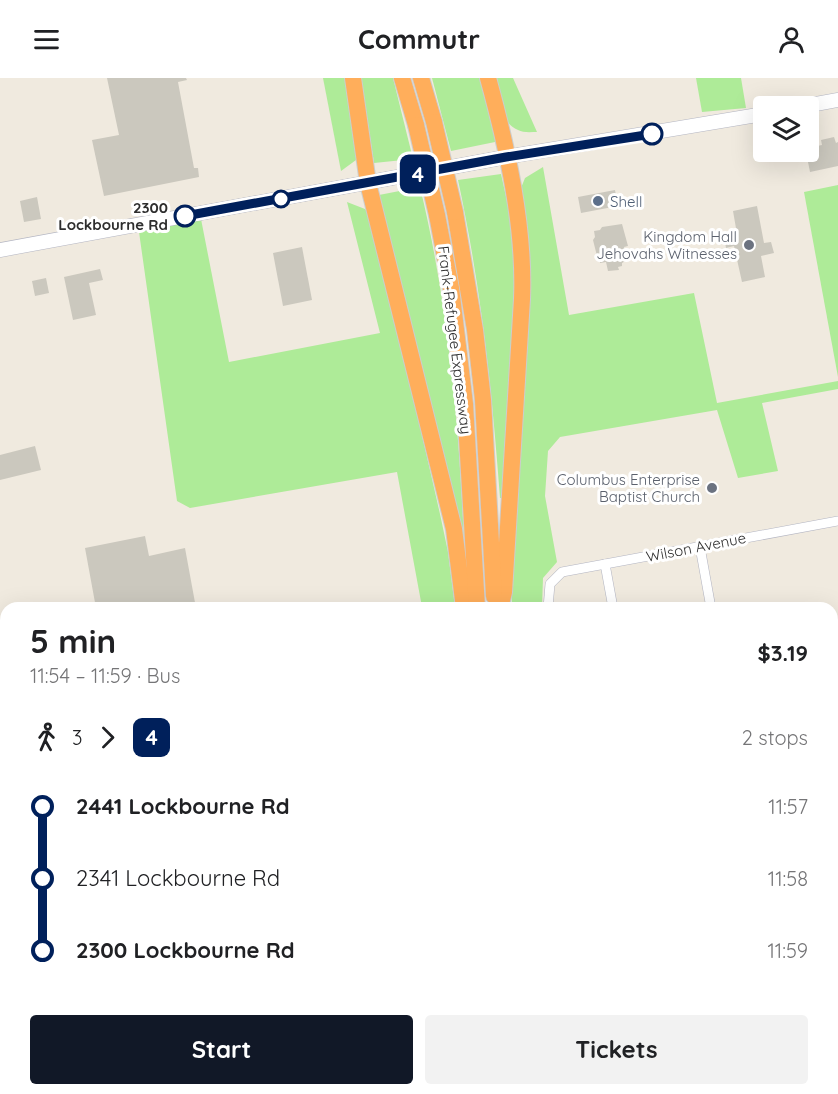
<!DOCTYPE html>
<meta charset="utf-8">
<style>
:root{--surface:#fff;--page:#f2f2f2;--text:#202124;--muted:#757577;--accent:#111827}
body{margin:0;font-family:Quicksand,sans-serif;background:var(--page);color:var(--text);height:100vh;display:flex;flex-direction:column;font-size:22px;white-space:nowrap}
*{box-sizing:border-box;margin:0}
p{font-size:20px;color:var(--muted)}
.icon{flex:none;width:33px;height:33px;fill:none;stroke:currentColor;stroke-width:2;stroke-linecap:round;stroke-linejoin:round}
.map{position:relative;flex:1;overflow:hidden}
.panel{position:absolute;left:0px;top:524px;width:838px;height:494px;display:flex;flex-direction:column;background:var(--surface);border-radius:18px 18px 0 0;box-shadow:0 6px 24px #0002}
.panel>*{flex:none}
.badge{padding:0 12px;border-radius:9px;font-size:21px;line-height:39px}
.fabs{position:absolute;left:753px;top:18px;display:grid;gap:12px}
.fabs a{display:grid;place-items:center;width:66px;height:66px;border-radius:6px;background:var(--surface);box-shadow:0 6px 24px #0002;font-size:30px}
.map>.badge{position:absolute;translate:-50% -50%;box-shadow:0 0 0 3px #fff}
.legs{display:flex;align-items:center;gap:9px;height:66px;padding:0 30px;font-size:20px}
.legs p{margin-inline-start:auto}
.summary{display:flex;align-items:center;justify-content:space-between;height:102px;padding:0 30px}
h1{font-size:33px;font-weight:700;line-height:45px}
.button{display:flex;gap:12px;margin-top:auto;padding:12px 30px}
.button a{flex:1;height:69px;border-radius:6px;background:var(--accent);color:#fff;font-size:24px;font-weight:700;line-height:69px;text-align:center}
.button a+a{background:var(--page);color:var(--text)}
ul{padding:0 30px;list-style:none}
li{display:flex;align-items:center;gap:21px;height:72px;font-size:22px}
li i{display:grid;place-items:center;width:9px;height:100%;margin:0 8px;background:currentColor}
li i::after{content:'';width:15px;height:15px;margin:-8px;border:4px solid;border-radius:50%;background:var(--surface)}
li p{margin-inline-start:auto}
li:first-child i{background:linear-gradient(#0000 50%,currentColor 0)}
li:last-child i{background:linear-gradient(currentColor 50%,#0000 0)}
header{display:flex;justify-content:space-between;align-items:center;height:78px;padding:0 30px;background:var(--surface);font-size:27px;font-weight:700}
.map>svg:first-child{display:block}
</style>
<header><svg class="icon" aria-label="menu" viewBox="0 0 24 24"><path d="M4 6h16M4 12h16M4 18h16"/></svg>Commutr<svg class="icon" aria-label="person" viewBox="0 0 24 24"><circle cx="12" cy="8" r="4"/><path d="M4 21q1-7 8-7t8 7"/></svg></header>
<div class="map">
<svg width="838" height="1016" viewBox="0 0 838 1016">
<rect width="100%" height="100%" fill="#f0eadf"/>
<g fill="#aeeb98">
<path d="M323,0H345L357,64L356,82L341,93Z"/>
<path d="M361,0H393L413,81L374,85Z"/>
<path d="M432,0H482L497,53L495,64L451,73Z"/>
<path d="M497,0H513L537,54C531,54 523,55 518,52C499,44 500,17 497,0Z"/>
<path d="M696,0H741L746,30L702,34Z"/>
<path d="M543,89L569,237L694,215L717,325L838,303V311L762,325L778,393L738,400L717,332L560,359L548,373L545,418L557,484L543,500L542,529L512,530L511,497L521,110L525,100Z"/>
<path d="M501,96L511,141L516,192L503,420H500C492,311 481,209 458,102Z"/>
<path d="M838,107V299L804,114Z"/>
<path d="M420,109C450,233 460,359 465,486L379,117Z"/>
<path d="M347,124L365,131L373,142L440,436L448,474L455,529H422L397,394L190,430L177,423L139,154L201,141L229,284L380,255Z"/>
<path d="M190,1011H325L320,1016H178Z"/>
<path d="M439,1011H490V1016H441Z"/>
<path d="M530,1011H557L558,1016H531Z"/>
</g>
<g fill="#cbc8be">
<path d="M107,0H186L187,2L178,4L194,90H198L199,99L104,118L92,62L119,57Z"/>
<path d="M834,59L836,65L838,64V88L810,94L806,74H808V70L822,67L821,62Z"/>
<path d="M615,112L618,128L581,135L578,119Z"/>
<path d="M37,119L41,141L24,144L20,123Z"/>
<path d="M757,128L764,165L771,164L774,175L761,178L765,199L742,204L734,168L726,170L724,158L737,156L733,133Z"/>
<path d="M622,146L628,168L624,169L627,182L622,185V188L618,189L619,192L608,193L606,184L600,185V181L598,182L593,162L595,159L594,153L600,152L602,149Z"/>
<path d="M302,169L312,222L283,228L273,175Z"/>
<path d="M100,191L103,202L89,205L96,237L73,242L64,199Z"/>
<path d="M46,200L49,215L35,218L32,203Z"/>
<path d="M35,368L41,392L0,402V377Z"/>
<path d="M145,458L149,478L185,470L196,530H96L85,470Z"/>
<path d="M6,931V975L0,978V935Z"/>
</g>
<g fill="none" stroke-linecap="round" stroke-linejoin="round">
<g stroke="#b3b5c2" stroke-width="10">
<g id="minor">
<path d="M700,469L711,530"/>
<path d="M605,486L613,530"/>
<path d="M548,530L550,506L562,494L838,443"/>
<path d="M0,546L6,559"/>
<path d="M603,1011L604,1016"/>
<path d="M701,1011V1016"/>
<path d="M799,1011L800,1016"/>
</g>
</g>
<g stroke="#b3b5c2" stroke-width="15">
<g id="secondary">
<path d="M805,28L838,22"/>
<path d="M0,172L506,79L764,36"/>
</g>
</g>
<g stroke="#cdcdcd" stroke-width="18">
<g id="motorway">
<path d="M353,0L368,105L454,451L464,530"/>
<path d="M402,0L416,47"/>
<path d="M421,0L434,44"/>
<path d="M488,0C507,69 525,149 522,221L504,514L500,530"/>
<path d="M455,134L475,252L483,322L494,518"/>
<path d="M437,137L451,210L465,326L477,530"/>
<path d="M502,1011V1016"/>
<path d="M520,1011L521,1016"/>
</g>
</g>
<use href="#minor" stroke="#fff" stroke-width="9"/>
<use href="#secondary" stroke="#fff" stroke-width="14"/>
<use href="#motorway" stroke="#ffae5b" stroke-width="16"/>
<g stroke="#cdcdcd" stroke-width="18" stroke-linecap="butt">
<g id="motorway-bridge">
<path d="M434,44L455,134"/>
<path d="M416,47L437,137"/>
</g>
</g>
<use href="#motorway-bridge" stroke="#ffae5b" stroke-width="16"/>
</g>
<g fill="none" stroke-linecap="round" stroke-linejoin="round">
<g stroke="#fff" stroke-width="14">
<path id="line-1" d="M185,138L506,79L652,56"/>
</g>
<use href="#line-1" stroke="#00205b" stroke-width="9"/>
</g>
<g fill="#fff" stroke="#00205b" stroke-width="3">
<circle cx="652" cy="56" r="10"/>
<circle cx="281" cy="121" r="8"/>
<circle cx="185" cy="138" r="10"/>
</g>
<circle fill="#5c6f8a" stroke="#fff" stroke-width="2" cx="598" cy="123" r="6"/>
<g fill="#6b7280" stroke="#fff" stroke-width="2">
<circle cx="749" cy="167" r="6"/>
<circle cx="712" cy="410" r="6"/>
</g>
<g text-anchor="middle" dominant-baseline="central" stroke-width="6" stroke-linejoin="round" paint-order="stroke">
<g font-size="15" fill="#4e5e75" stroke="#fff" text-anchor="start">
<text x="610" y="123">Shell</text>
</g>
<g font-size="15" font-weight="bold" fill="#2e2e2e" stroke="#fff" text-anchor="end">
<text x="168" y="129">2300<tspan x="168" dy="17">Lockbourne Rd</tspan></text>
</g>
<g font-size="15" fill="#5b616d" stroke="#fff" text-anchor="end">
<text x="737" y="158">Kingdom Hall<tspan x="737" dy="17">Jehovahs Witnesses</tspan></text>
<text x="700" y="401">Columbus Enterprise<tspan x="700" dy="17">Baptist Church</tspan></text>
</g>
<g font-size="15" fill="#2e2e2e" stroke="#fff">
<text transform="translate(455 262) rotate(83)">Frank-Refugee Expressway</text>
<text transform="translate(696 469) rotate(-11)">Wilson Avenue</text>
</g>
</g>
</svg>
<div class="fabs">
<a><svg class="icon" aria-label="layers" viewBox="0 0 24 24"><path d="M12 4l9 5-9 5-9-5zM3 14l9 5 9-5"/></svg></a>
</div>
<b class="badge" style="left:418px;top:96px;background:#00205b;color:#fff">4</b>
<section class="panel">
<div class="summary"><div><h1>5 min</h1><p>11:54 – 11:59 · Bus</p></div><b>$3.19</b></div>
<div class="legs"><svg class="icon" aria-label="walk" viewBox="0 0 24 24"><circle cx="13" cy="4" r="2"/><path d="M13 8l-2 6 4 7M11 14l-3 7M7 12l3-4h3l4 4"/></svg>3<svg class="icon" aria-label="forward" viewBox="0 0 24 24"><path d="M9 5l7 7-7 7"/></svg><b class="badge" style="background:#00205b;color:#fff">4</b><p>2 stops</p></div>
<ul>
<li><i style="color:#00205b"></i><b>2441 Lockbourne Rd</b><p>11:57</p></li>
<li><i style="color:#00205b"></i><span>2341 Lockbourne Rd</span><p>11:58</p></li>
<li><i style="color:#00205b"></i><b>2300 Lockbourne Rd</b><p>11:59</p></li>
</ul>
<div class="button"><a>Start</a><a>Tickets</a></div>
</section>
</div>
